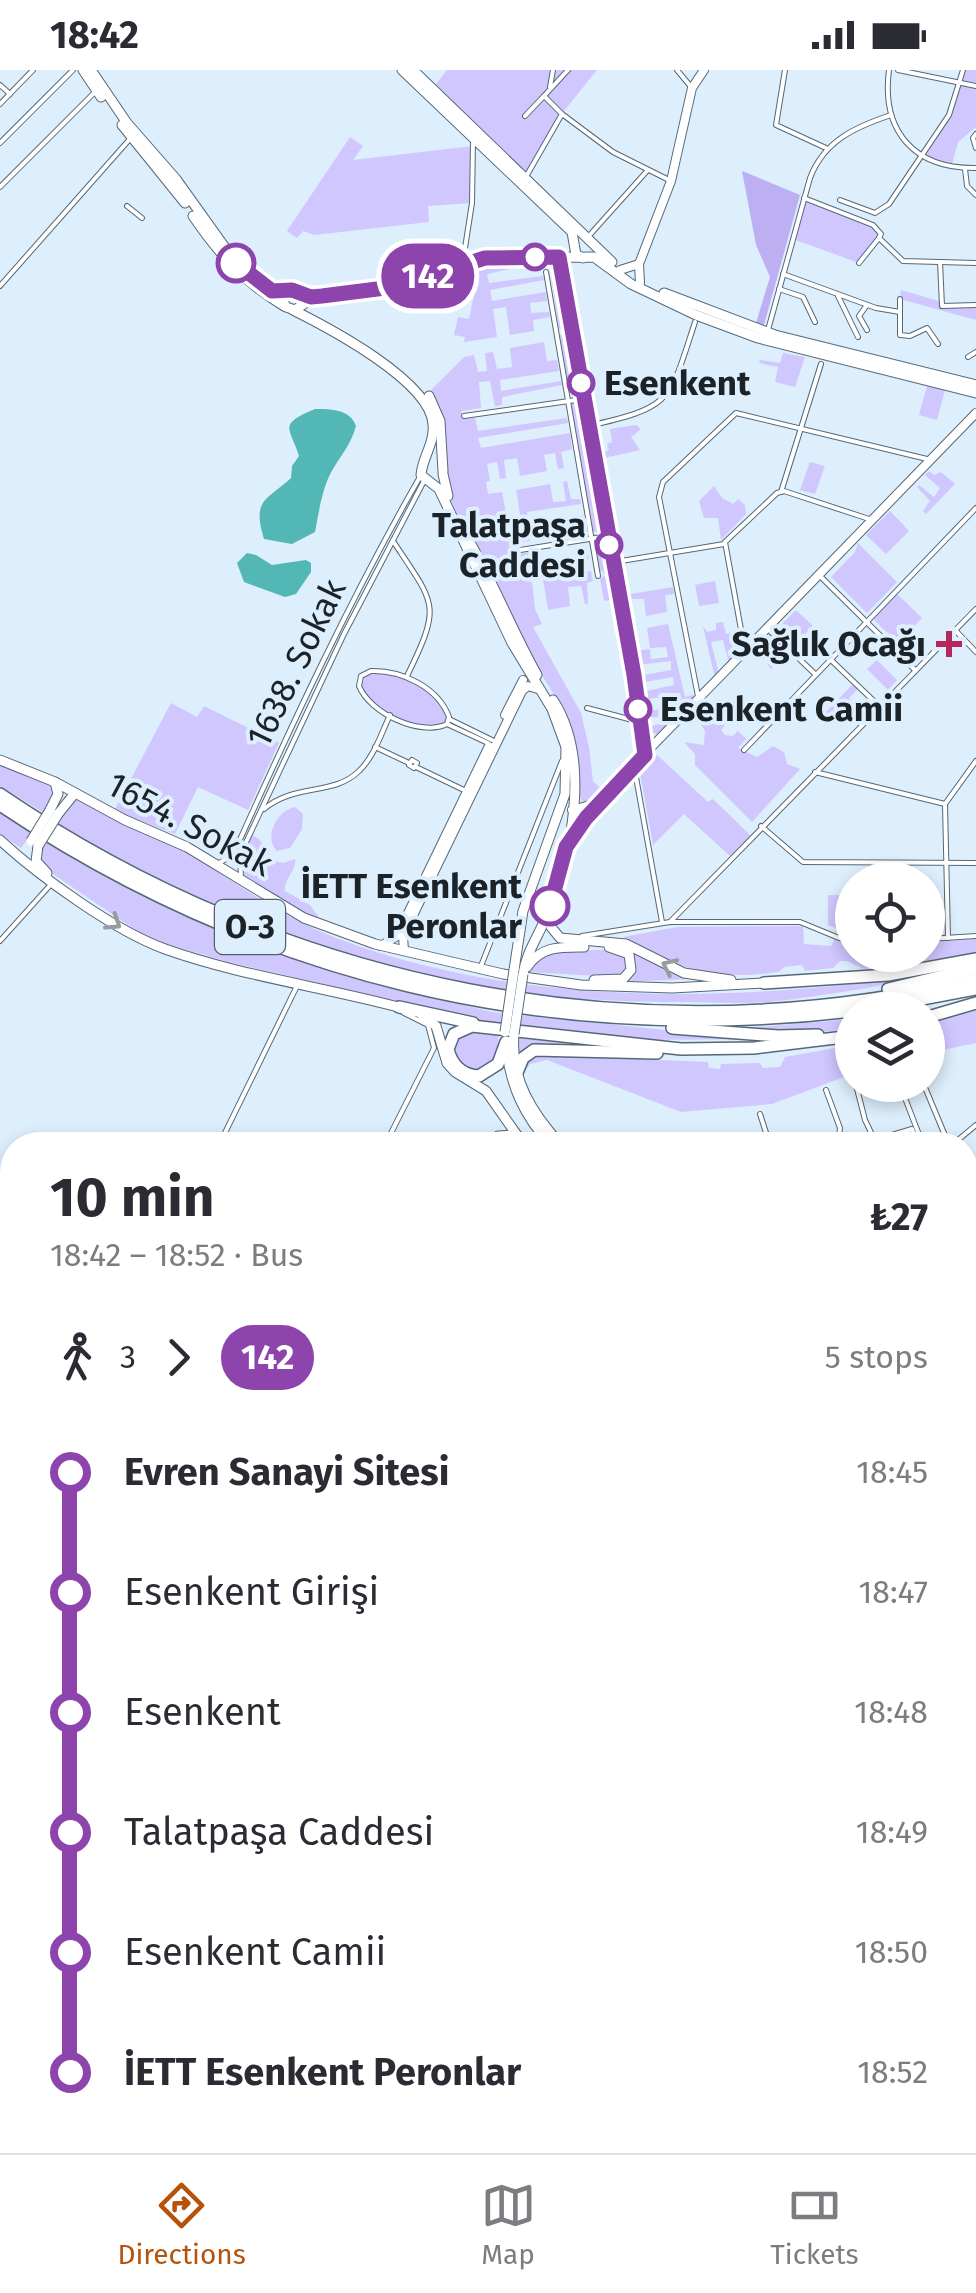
<!DOCTYPE html>
<meta charset="utf-8">
<style>
:root{--surface:#fff;--page:#f2f2f3;--text:#2b2b33;--muted:#7c7c81;--line:#e1e1e2;--accent:#b45309}
body{margin:0;font-family:"Fira Sans",sans-serif;background:var(--page);color:var(--text);height:100vh;display:flex;flex-direction:column;font-size:38px;white-space:nowrap}
*{box-sizing:border-box;margin:0}
p{font-size:32px;color:var(--muted)}
.icon{flex:none;width:55px;height:55px;fill:none;stroke:currentColor;stroke-width:2;stroke-linecap:round;stroke-linejoin:round}
.map{position:relative;flex:1;overflow:hidden}
.sheet{position:absolute;left:0px;top:1062px;width:978px;height:1022px;display:flex;flex-direction:column;background:var(--surface);border-radius:40px 40px 0 0;box-shadow:0 5px 15px #0003}
.sheet>*{flex:none}
.badge{padding:0 20px;border-radius:32px;font-size:35px;line-height:65px}
.tools{position:absolute;left:835px;top:792px;display:grid;gap:20px}
.tools a{display:grid;place-items:center;width:110px;height:110px;border-radius:50%;background:var(--surface);box-shadow:0 5px 15px #0003;font-size:50px}
.map>.badge{position:absolute;translate:-50% -50%;box-shadow:0 0 0 5px #fff}
.legs{display:flex;align-items:center;gap:15px;height:110px;padding:0 50px;font-size:32px}
.legs p{margin-inline-start:auto}
.overview{display:flex;align-items:center;justify-content:space-between;height:170px;padding:0 50px}
h1{font-size:55px;font-weight:700;line-height:75px}
ul{padding:0 50px;list-style:none}
li{display:flex;align-items:center;gap:35px;height:120px;font-size:38px}
li i{display:grid;place-items:center;width:15px;height:100%;margin:0 12px;background:currentColor}
li i::after{content:'';width:25px;height:25px;margin:-12px;border:8px solid;border-radius:50%;background:var(--surface)}
li p{margin-inline-start:auto}
li:first-child i{background:linear-gradient(#0000 50%,currentColor 0)}
li:last-child i{background:linear-gradient(currentColor 50%,#0000 0)}
.status{display:flex;justify-content:space-between;align-items:center;height:70px;padding:0 50px;background:var(--surface);direction:ltr}
.status svg{height:28px;fill:currentColor}
.tab-bar{display:flex;justify-content:space-around;align-items:center;height:140px;border-top:2px solid var(--line);background:var(--surface);font-size:28px;color:var(--muted)}
.tab-bar a{display:grid;justify-items:center;gap:5px}
.tab-bar .selected{color:var(--accent)}
.map>svg:first-child{display:block}
</style>
<div class="status"><b>18:42</b><svg viewBox="0 0 49 12"><path d="M0 12V9h3v3zM5 12V6h3v6zM10 12V3h3v9zM15 12V0h3v12zM26 1h20v11H26zM47 4h2v5h-2z"/></svg></div>
<div class="map">
<svg width="976" height="2083" viewBox="0 0 976 2083">
<rect width="100%" height="100%" fill="#ddeefc"/>
<g fill="#d0c7ff">
<path d="M447,0H597L560,46L527,105L432,19Z"/>
<path d="M966,0H976V57L958,72L952,95L938,93L926,85L952,44Z"/>
<path d="M350,67L363,76L353,90L473,76L472,133L428,136L429,152L314,165L303,161L297,168L287,161Z"/>
<path d="M804,128L873,155L881,164L859,193L793,169Z"/>
<path d="M541,192L487,204L489,213L543,206L544,210L490,220L492,231L546,222L547,231L530,233L531,243L549,242L550,247L533,250L534,261L510,265L506,237L493,239L497,267L464,272L465,267L454,265L458,247L469,249L480,197Z"/>
<path d="M550,199H556L566,253L565,258L559,259Z"/>
<path d="M901,220L939,231L942,236L976,235V250L900,229Z"/>
<path d="M569,264L578,327H573L569,320L560,265Z"/>
<path d="M544,272L547,291L557,290L559,301L500,310L501,321L561,311L562,315L502,327V335L495,336L490,311L479,312L481,338L462,341L461,349L475,348L478,361L567,348L568,353L478,368L481,378L570,363L572,379L561,382L564,398L558,399L555,383L544,385L547,401L520,406L517,388L504,390L506,408L500,409L497,392L487,394L490,411L486,412L488,424L502,422L508,453L521,450L516,420L550,414L553,432L566,431L563,412L567,411L571,429H580L581,434L527,442L528,454L583,445L584,449L529,459L530,471L511,474L514,485L536,481L538,492L588,485L589,489L539,498L540,509L528,512H532L535,539L542,554L533,557L581,643L589,677L593,711L602,720L587,732L582,731L577,722L576,678L565,642L528,583L496,511L458,447L448,422L443,346L431,320L464,287L474,285L478,302L487,301L485,283L493,282L497,299L512,297L510,278Z"/>
<path d="M783,283L805,287L795,317L775,312L778,297L759,293L760,290L780,293Z"/>
<path d="M927,316L945,320L937,350L919,345Z"/>
<path d="M571,333H580L603,463L593,461Z"/>
<path d="M636,355L641,359L631,367L640,380L604,388V382L609,380L607,374L612,372L610,359Z"/>
<path d="M810,392L825,396L815,424L800,420Z"/>
<path d="M929,401L934,405L941,402L955,414L926,444L923,441L930,431L917,417L919,415L934,427L940,418L925,405Z"/>
<path d="M714,416L722,428L733,434L738,429L745,435L746,444L721,470L718,448H704L699,431Z"/>
<path d="M890,441L909,461L886,484L866,465Z"/>
<path d="M603,469L615,529L604,531L600,508L605,506L603,501H599L594,471Z"/>
<path d="M858,473L897,512L867,543L831,507L855,482Z"/>
<path d="M591,501L593,511L587,513L588,534H585L581,516L568,517L570,536L548,540L543,509Z"/>
<path d="M715,511L719,533L699,536L695,515Z"/>
<path d="M673,517L674,524L665,525L667,542L646,546L644,529H625V525Z"/>
<path d="M896,523L922,548L898,573L872,548Z"/>
<path d="M796,540L813,556L794,575L777,559Z"/>
<path d="M723,552L726,564L734,563L737,586L729,593L723,570L711,572L719,604L715,608L703,556L707,562L716,560V553Z"/>
<path d="M668,554L685,627L693,625L695,631L659,665L648,661L647,657L668,652L667,646L646,648L645,642L676,636L674,625L643,630L642,622L674,615L673,607L640,613L639,606L671,600V591L637,595L635,581L650,579L651,589L668,587L666,577L650,578L647,558Z"/>
<path d="M768,561L788,581L771,599L767,594L780,577L772,572L760,587L752,580Z"/>
<path d="M877,590L897,610L888,620L867,599Z"/>
<path d="M367,602C401,601 429,616 449,644L445,656C415,662 366,643 359,611Z"/>
<path d="M853,614L858,619L849,628L864,643L854,653L838,639L829,648L825,643Z"/>
<path d="M744,630L721,660L725,665L733,666L738,661L746,669L738,678L757,687L773,676L784,682L787,694L800,699L752,752L695,695V684L684,672L704,675L705,661L694,643L708,631L712,652L724,650L728,643L726,631L729,634Z"/>
<path d="M171,633L197,647L204,636L279,673L248,740L198,717L175,764L114,741Z"/>
<path d="M657,685L708,732L713,729L751,766L731,787L684,744L653,775L640,703Z"/>
<path d="M0,695L49,713L53,718V726L44,743L0,716Z"/>
<path d="M79,728C117,748 157,765 194,787C241,816 287,850 339,869C531,941 757,932 956,900C894,914 832,925 769,932C741,934 713,932 685,932C591,932 497,925 406,903C283,874 167,815 57,755L71,731Z"/>
<path d="M295,737L303,744L302,759L290,778L277,781C263,766 277,741 295,737Z"/>
<path d="M0,741L32,763L21,778L0,764Z"/>
<path d="M250,764L259,769L274,791L284,793L295,789C297,801 283,809 285,821L310,835L322,852L240,807L239,788Z"/>
<path d="M45,771L121,815L180,844L267,880L367,912L492,942L751,969L650,970L493,953L228,892L164,873L140,863L50,802L38,787Z"/>
<path d="M828,825H852V864L828,855Z"/>
<rect x="928" y="826" width="14" height="36"/>
<path d="M803,856L804,874L831,876L835,869L852,872V885H928V872L976,869V884L864,899L847,891H840L833,898L805,901L802,895L784,897L779,902C710,911 683,900 623,867L678,857Z"/>
<path d="M563,880H615L628,885L629,898L621,905L611,907L530,902L538,887Z"/>
<path d="M631,881L690,909L623,912L635,900Z"/>
<path d="M976,939V973L928,983V952Z"/>
<path d="M852,949V958L808,964L736,959Z"/>
<path d="M468,960L499,964L496,991L475,1003L455,991L453,971Z"/>
<path d="M519,966L615,978L534,976L519,985Z"/>
<path d="M852,975V1004L772,1034L681,1042L547,990L530,994L524,1002L522,998L533,986L541,985L708,992L709,998L720,999L721,994L760,993L763,998L780,997L785,987Z"/>
<path d="M667,2073H688L702,2083H646Z"/>
</g>
<path fill="#bcb0f2" d="M742,101L800,125L764,255L756,253L770,207L756,175Z"/>
<g fill="#53b7b6">
<path d="M315,339C331,339 350,339 356,356C351,374 342,384 333,399C322,417 319,442 315,462L292,474L264,469C252,429 266,431 291,408L292,396L299,386C290,357 277,355 315,339Z"/>
<path d="M247,483L256,485L272,495L306,490L311,493V502L296,524L285,527L244,512L237,493Z"/>
</g>
<g fill="none" stroke-linecap="round" stroke-linejoin="round">
<path stroke="#53b7b6" stroke-width="2.5" d="M0,1502L12,1492"/>
<g stroke="#556877" stroke-width="6">
<g id="street">
<path d="M677,0L692,18"/>
<path d="M785,0L776,55L826,78"/>
<path d="M889,0C881,61 914,99 976,98"/>
<path d="M898,0L976,16"/>
<path d="M0,15L10,24"/>
<path d="M550,17L553,0"/>
<path d="M544,26L568,0"/>
<path d="M0,34L33,0"/>
<path d="M525,46L544,26L562,44"/>
<path d="M976,64L973,68L976,78"/>
<path d="M0,73L73,0"/>
<path d="M965,99L967,116L976,125"/>
<path d="M527,105L562,44L613,82L671,111"/>
<path d="M0,117L97,20"/>
<path d="M804,128L873,155L881,164L879,168L903,191L976,193"/>
<path d="M840,130L875,143L889,134L949,45L963,0"/>
<path d="M127,136L142,148"/>
<path d="M587,168L647,101"/>
<path d="M463,191L472,133L473,72"/>
<path d="M940,192L942,236L976,235"/>
<path d="M859,193L879,168"/>
<path d="M546,202L598,506"/>
<path d="M783,204L876,238L900,242"/>
<path d="M0,216L129,70"/>
<path d="M779,219L803,227L815,252"/>
<path d="M838,226L858,267"/>
<path d="M900,229V265L910,266L927,258L938,274"/>
<path d="M768,260L810,108C824,71 855,57 891,45"/>
<path d="M867,260L859,246L867,235"/>
<path d="M968,287L976,282"/>
<path d="M464,346L583,329"/>
<path d="M588,356C673,337 669,332 695,252"/>
<path d="M781,422L821,294"/>
<path d="M393,471C436,536 442,534 407,606"/>
<path d="M514,481L608,466"/>
<path d="M615,492L724,474"/>
<path d="M819,505L915,600"/>
<path d="M768,559L815,604"/>
<path d="M955,560L976,582"/>
<path d="M751,575L742,565L725,472L777,423L784,421L872,450"/>
<path d="M830,589L880,637"/>
<path d="M371,601C401,600 438,617 449,647L447,654C420,667 370,643 359,616L361,606Z"/>
<path d="M698,626L659,427L663,412L736,343L927,389"/>
<path d="M587,638L640,652"/>
<path d="M449,649L492,670"/>
<path d="M447,654L488,673"/>
<path d="M375,677L409,693"/>
<path d="M744,680L976,438"/>
<path d="M412,690L417,693L414,698L409,695Z"/>
<path d="M634,696L662,852"/>
<path d="M416,697L466,721"/>
<path d="M815,702L945,734"/>
<path d="M945,734L948,868"/>
<path d="M945,734L976,691"/>
<path d="M264,739C295,713 334,726 359,701C374,687 381,664 390,645"/>
<path d="M761,756L803,792L976,793"/>
<path d="M219,793L233,785C291,656 351,527 421,405"/>
<path d="M241,808L240,785L344,564L424,411"/>
<path d="M670,852L976,539"/>
<path d="M582,866L670,852H800L839,868L852,870"/>
<path d="M928,869L976,866"/>
<path d="M0,871L53,812"/>
<path d="M481,896L562,691"/>
<path d="M856,1015L865,1050L877,1075"/>
<path d="M900,1015L923,1075"/>
<path d="M924,1015L949,1075"/>
<path d="M826,1020L840,1058L838,1075"/>
<path d="M760,1044L770,1075"/>
<path d="M875,1070L912,1059L918,1075"/>
<path d="M219,1075L296,918"/>
<path d="M385,1075L434,978L428,955L404,943"/>
<path d="M493,1075L498,1066"/>
<path d="M952,1075L976,1055"/>
<path d="M965,1114L976,1138"/>
<path d="M965,1173L976,1169"/>
<path d="M965,1227L976,1240"/>
<path d="M965,1260L976,1272"/>
<path d="M0,1267L12,1280"/>
<path d="M965,1277L974,1270"/>
<path d="M0,1300L9,1309"/>
<path d="M965,1301L976,1300"/>
<path d="M0,1316L12,1306"/>
<path d="M965,1326L976,1323"/>
<path d="M965,1336L976,1332"/>
<path d="M976,1340L965,1344L976,1360"/>
<path d="M0,1343L12,1332"/>
<path d="M965,1371L976,1387"/>
<path d="M0,1372L12,1361"/>
<path d="M965,1395L976,1411"/>
<path d="M0,1401L12,1389"/>
<path d="M0,1430L12,1418"/>
<path d="M0,1459L12,1447"/>
<path d="M0,1464L12,1478"/>
<path d="M0,1492L12,1483"/>
<path d="M965,1509L976,1521"/>
<path d="M0,1515L12,1505"/>
<path d="M0,1543L12,1533"/>
<path d="M965,1559L976,1563"/>
<path d="M0,1570L12,1561"/>
<path d="M965,1584L976,1588"/>
<path d="M0,1596L12,1586"/>
<path d="M965,1612L976,1617"/>
<path d="M965,1669L976,1630"/>
<path d="M0,1671L12,1698"/>
<path d="M0,1712L4,1724"/>
<path d="M0,1725L12,1722"/>
<path d="M0,1750L11,1786"/>
<path d="M965,1827L976,1852"/>
<path d="M965,1846L976,1840"/>
<path d="M0,1855L12,1869"/>
<path d="M965,1866L976,1860"/>
<path d="M965,1894L976,1889"/>
<path d="M0,1897L12,1912"/>
<path d="M965,1925L976,1921"/>
<path d="M965,1951L976,1947"/>
<path d="M0,1954L12,1970"/>
<path d="M965,2001L976,1997"/>
<path d="M0,2007L12,1994"/>
<path d="M965,2029L976,2026"/>
<path d="M965,2031L971,2052L970,2083"/>
<path d="M0,2033L12,2021"/>
<path d="M0,2063L12,2052"/>
<path d="M0,2068L16,2083"/>
<path d="M32,2072L43,2083"/>
<path d="M59,2072L69,2083"/>
<path d="M225,2072L237,2083"/>
<path d="M346,2072V2083"/>
<path d="M375,2072V2083"/>
<path d="M427,2072L428,2083"/>
<path d="M454,2072L455,2083"/>
<path d="M694,2072L706,2083"/>
<path d="M728,2072L734,2083"/>
<path d="M834,2072L836,2083"/>
<path d="M893,2072L894,2083"/>
<path d="M112,2073L123,2083"/>
<path d="M835,2080L869,2074"/>
<path d="M70,2083L81,2072"/>
<path d="M152,2083L161,2072"/>
<path d="M194,2083L203,2072"/>
<path d="M295,2083L316,2072"/>
<path d="M315,2083L316,2072"/>
<path d="M402,2083V2072"/>
<path d="M530,2083L535,2072"/>
<path d="M598,2083L615,2072"/>
<path d="M640,2083L661,2072"/>
<path d="M736,2083L755,2072"/>
<path d="M777,2083L806,2072"/>
</g>
</g>
<g stroke="#556877" stroke-width="10">
<g id="secondary">
<path d="M559,187L634,605L645,685"/>
<path d="M620,200L639,194"/>
<path d="M640,213L639,194L671,111L692,18L704,0"/>
<path d="M505,645L523,610"/>
<path d="M572,740L597,733L976,343"/>
<path d="M571,769L597,737"/>
<path d="M381,876L397,866L489,676"/>
<path d="M404,881L403,866L522,621L528,616L541,620"/>
<path d="M965,1479L976,1475"/>
<path d="M965,1556L976,1535"/>
<path d="M0,1624L12,1646"/>
<path d="M965,1709L976,1705"/>
<path d="M0,1797L12,1785"/>
<path d="M0,1805L12,1815"/>
<path d="M0,1946L12,1937"/>
<path d="M965,1977L976,1973"/>
<path d="M275,2072L280,2083"/>
<path d="M283,2072L292,2083"/>
<path d="M563,2072L583,2083"/>
<path d="M766,2072L770,2083"/>
<path d="M492,2083L501,2072"/>
<path d="M503,2083L511,2072"/>
</g>
</g>
<g stroke="#556877" stroke-width="11">
<g id="primary">
<path d="M83,0L101,27"/>
<path d="M91,0L127,53L176,109L236,193L272,221L296,220L314,227"/>
<path d="M402,0L572,162L576,185L583,188"/>
<path d="M413,0L612,192"/>
<path d="M122,55L185,133"/>
<path d="M193,146C219,184 244,212 284,236"/>
<path d="M289,220L283,231L286,237L295,240L311,229L393,217L485,188L594,187L631,214L696,245L758,268L976,323"/>
<path d="M664,223L775,265L976,315"/>
<path d="M293,240C329,258 430,311 433,354C435,373 422,388 421,405L439,419L512,573L552,639L566,677L565,724L523,841L514,900"/>
<path d="M429,326L440,351L443,401"/>
<path d="M443,404L448,426"/>
<path d="M459,454C490,503 509,555 537,605"/>
<path d="M0,690L55,712L125,750L187,777L304,848L375,874L503,904L581,915L672,918L764,913"/>
<path d="M50,740L58,724L55,712"/>
<path d="M58,744L75,723"/>
<path d="M0,770C39,806 115,861 165,879C241,906 324,917 402,938"/>
<path d="M38,776L36,791L47,803"/>
<path d="M552,842L551,857L560,868L626,874L684,903L731,910"/>
<path d="M527,897C541,876 560,877 584,877"/>
<path d="M523,904C526,883 538,867 546,847C572,785 592,690 553,630"/>
<path d="M594,910L623,909L631,900L629,884L609,877"/>
<path d="M422,945L436,956L447,993L455,1002L486,1021L524,1075"/>
<path d="M514,964C510,1009 532,1043 561,1075"/>
<path d="M506,975C510,1015 524,1046 551,1075"/>
<path d="M498,1066L517,1065"/>
<path d="M945,2072L949,2083"/>
</g>
</g>
<g stroke="#556877" stroke-width="14">
<g id="highway">
<path d="M0,724C287,919 637,989 976,909"/>
<path d="M0,735C255,906 547,977 852,941"/>
<path d="M764,913L888,905L976,889"/>
<path d="M888,919L976,898"/>
<path d="M399,937L473,953"/>
<path d="M864,940L976,919"/>
<path d="M928,947L976,933"/>
<path d="M672,958L778,966L818,965"/>
<path d="M506,972L498,994L479,1006C462,1005 452,996 448,979L454,964L472,956L681,979L754,978L852,966"/>
<path d="M516,1005L523,988L534,980L657,983"/>
</g>
</g>
<use href="#street" stroke="#fff" stroke-width="4"/>
<use href="#secondary" stroke="#fff" stroke-width="8"/>
<use href="#primary" stroke="#fff" stroke-width="9"/>
<use href="#highway" stroke="#fff" stroke-width="11"/>
<g stroke="#556877" stroke-width="11" stroke-linecap="butt">
<g id="primary-bridge">
<path d="M31,771L50,740"/>
<path d="M38,776L58,744"/>
<path d="M505,962L514,900"/>
<path d="M514,964L523,904"/>
</g>
</g>
<use href="#primary-bridge" stroke="#fff" stroke-width="9"/>
</g>
<defs><path id="oneway-chevron" d="M-2-3.5L2.5 0L-2 3.5" fill="none" stroke-width="1.6" stroke-linecap="round" stroke-linejoin="round" transform="scale(2.5)"/></defs>
<g stroke="#989c9f">
<use href="#oneway-chevron" transform="translate(114 853) rotate(33)"/>
<use href="#oneway-chevron" transform="translate(669 896) rotate(-155)"/>
</g>
<g fill="none" stroke-linecap="round" stroke-linejoin="round">
<g stroke="#fff" stroke-width="22">
<path id="line-1" d="M236,193L272,221L292,220L311,227L322,226L393,217L485,188L559,187L634,605L645,685L586,748L566,777L550,836"/>
</g>
<use href="#line-1" stroke="#8e44ad" stroke-width="15"/>
</g>
<g fill="#fff" stroke="#8e44ad" stroke-width="5">
<circle cx="535" cy="187" r="12"/>
<circle cx="236" cy="193" r="18"/>
<circle cx="581" cy="313" r="12"/>
<circle cx="609" cy="475" r="12"/>
<circle cx="638" cy="639" r="12"/>
<circle cx="550" cy="836" r="18"/>
</g>
<path fill="#b5265a" stroke="#ddeefc" stroke-width="4" d="M944 559h10v10h10v10h-10v10h-10v-10h-10v-10h10z"/>
<g text-anchor="middle" dominant-baseline="central" stroke-width="8" stroke-linejoin="round" paint-order="stroke">
<rect fill="#ddeefc" stroke="#556068" stroke-width="2.5" x="215" y="830" width="70" height="54" rx="8"/>
<g font-size="32" font-weight="bold" fill="#1b2329">
<text x="250" y="857">O-3</text>
</g>
<g font-size="35" font-weight="bold" fill="#1b2329" stroke="#ddeefc" text-anchor="start">
<text x="604" y="313">Esenkent</text>
<text x="586" y="455" text-anchor="end">Talatpaşa<tspan x="586" dy="40">Caddesi</tspan></text>
<text x="660" y="639">Esenkent Camii</text>
<text x="522" y="816" text-anchor="end">İETT Esenkent<tspan x="522" dy="40">Peronlar</tspan></text>
</g>
<g font-size="35" font-weight="bold" fill="#1b2329" stroke="#ddeefc" text-anchor="end">
<text x="926" y="574">Sağlık Ocağı</text>
</g>
<g font-size="35" fill="#1b2329" stroke="#ddeefc">
<text transform="translate(296 593) rotate(-64)">1638. Sokak</text>
<text transform="translate(190 754) rotate(28)">1654. Sokak</text>
</g>
</g>
</svg>
<div class="tools">
<a><svg class="icon" aria-label="locate" viewBox="0 0 24 24"><circle cx="12" cy="12" r="6"/><path d="M12 2v4M12 18v4M2 12h4M18 12h4"/></svg></a>
<a><svg class="icon" aria-label="layers" viewBox="0 0 24 24"><path d="M12 4l9 5-9 5-9-5zM3 14l9 5 9-5"/></svg></a>
</div>
<b class="badge" style="left:428px;top:206px;background:#8e44ad;color:#fff">142</b>
<section class="sheet">
<div class="overview"><div><h1>10 min</h1><p>18:42 – 18:52 · Bus</p></div><b>₺27</b></div>
<div class="legs"><svg class="icon" aria-label="walk" viewBox="0 0 24 24"><circle cx="13" cy="4" r="2"/><path d="M13 8l-2 6 4 7M11 14l-3 7M7 12l3-4h3l4 4"/></svg>3<svg class="icon" aria-label="forward" viewBox="0 0 24 24"><path d="M9 5l7 7-7 7"/></svg><b class="badge" style="background:#8e44ad;color:#fff">142</b><p>5 stops</p></div>
<ul>
<li><i style="color:#8e44ad"></i><b>Evren Sanayi Sitesi</b><p>18:45</p></li>
<li><i style="color:#8e44ad"></i><span>Esenkent Girişi</span><p>18:47</p></li>
<li><i style="color:#8e44ad"></i><span>Esenkent</span><p>18:48</p></li>
<li><i style="color:#8e44ad"></i><span>Talatpaşa Caddesi</span><p>18:49</p></li>
<li><i style="color:#8e44ad"></i><span>Esenkent Camii</span><p>18:50</p></li>
<li><i style="color:#8e44ad"></i><b>İETT Esenkent Peronlar</b><p>18:52</p></li>
</ul>
</section>
</div>
<nav class="tab-bar">
<a class="selected"><svg class="icon" aria-label="directions" viewBox="0 0 24 24"><path d="M12 3l9 9-9 9-9-9zM9 14v-3h6M13 9l2 2-2 2"/></svg>Directions</a>
<a><svg class="icon" aria-label="map" viewBox="0 0 24 24"><path d="M3 6l6-2 6 2 6-2v14l-6 2-6-2-6 2zM9 4v14M15 6v14"/></svg>Map</a>
<a><svg class="icon" aria-label="tickets" viewBox="0 0 24 24"><path d="M3 7h18v10H3zM15 7v10"/></svg>Tickets</a>
</nav>
